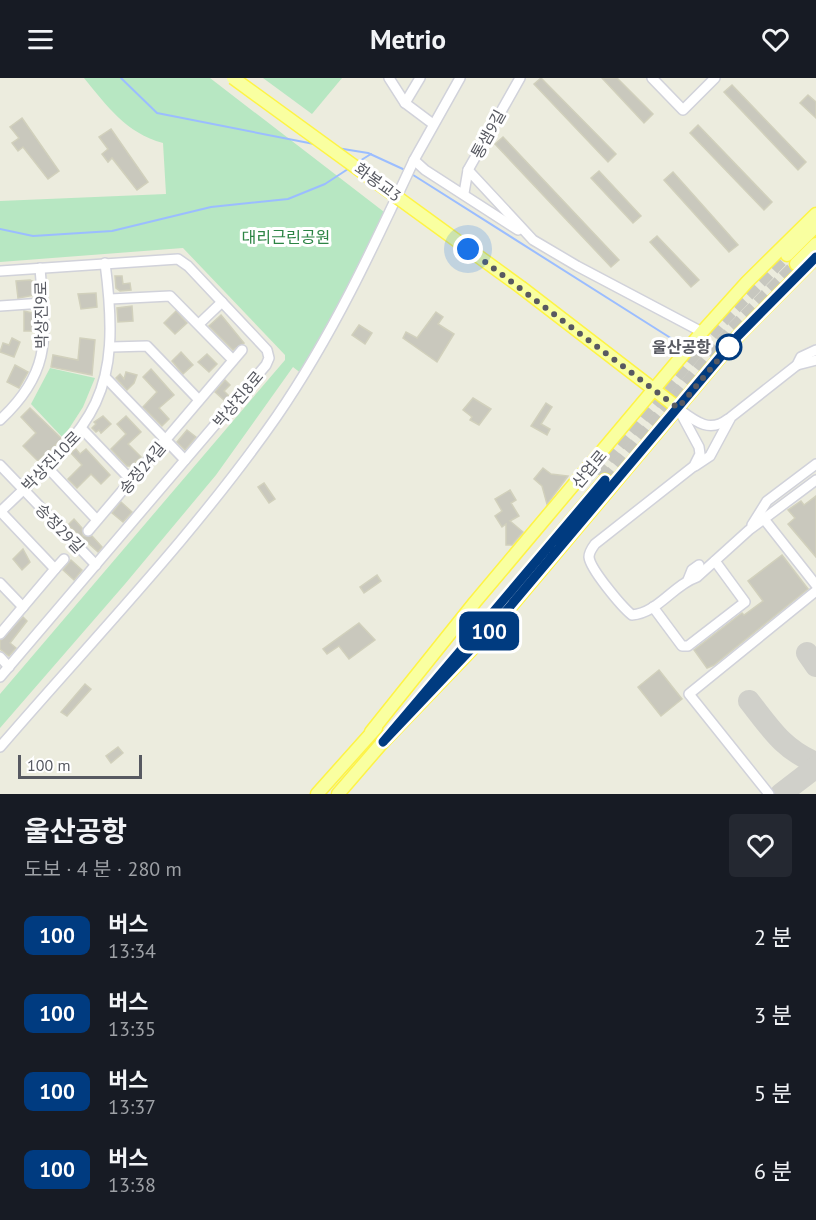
<!DOCTYPE html>
<html lang="ko">
<meta charset="utf-8">
<style>
:root{--surface:#171b24;--page:#242831;--text:#f1f3f6;--muted:#9ea1a6}
body{margin:0;font-family:"PT Sans","Noto Sans KR",sans-serif;background:var(--page);color:var(--text);height:100vh;display:flex;flex-direction:column;font-size:22px;white-space:nowrap}
*{box-sizing:border-box;margin:0}
p{font-size:20px;color:var(--muted)}
.icon{flex:none;width:33px;height:33px;fill:none;stroke:currentColor;stroke-width:2;stroke-linecap:round;stroke-linejoin:round}
.map{position:relative;height:716px;overflow:hidden}
.drawer{display:flex;flex-direction:column;background:var(--surface);flex:1}
.drawer>*{flex:none}
.badge{padding:0 12px;border-radius:9px;font-size:21px;line-height:39px}
.scale{position:absolute;left:18px;bottom:15px;width:124px;box-sizing:border-box;padding-left:6px;border:3px solid #575961;border-top:0;font-size:16px;line-height:21px;white-space:nowrap;color:#575961;-webkit-text-stroke:4px #fff;paint-order:stroke}
.you{position:absolute;width:30px;height:30px;margin:-15px;border:4px solid #fff;border-radius:50%;background:#1a73e8;box-shadow:0 0 0 9px #1a73e833}
.map>.badge{position:absolute;translate:-50% -50%;box-shadow:0 0 0 3px #fff}
.round{display:grid;place-items:center;flex:none;width:63px;height:63px;border-radius:6px;background:var(--page)}
.overview{display:flex;align-items:center;justify-content:space-between;height:102px;padding:0 24px}
h1{font-size:28px;font-weight:700;line-height:45px}
ul{padding:0;list-style:none}
li{display:flex;align-items:center;gap:18px;height:78px;padding:0 24px}
li div{flex:1}
li b{display:block;font-size:22px}
li em{font-style:normal}
li .badge{min-width:66px;font-weight:700;text-align:center}
header{display:flex;justify-content:space-between;align-items:center;height:78px;padding:0 24px;background:var(--surface);font-size:27px;font-weight:700}
.map>svg:first-child{display:block}
</style>
<header><svg class="icon" aria-label="menu" viewBox="0 0 24 24"><path d="M4 6h16M4 12h16M4 18h16"/></svg>Metrio<svg class="icon" aria-label="heart" viewBox="0 0 24 24"><path d="M12 20l-8-8c-3-5 5-10 8-4 3-6 11-1 8 4z"/></svg></header>
<div class="map">
<svg width="816" height="716" viewBox="0 0 816 716">
<rect width="100%" height="100%" fill="#ececde"/>
<g fill="#b7e7c2">
<path d="M84,0H210L388,137L302,296L293,289L216,397L125,506L0,650V616L285,282V277L183,170L0,184V123L166,116L163,65C126,55 107,28 84,0Z"/>
<path d="M263,0H342L312,36Z"/>
<path d="M50,290L95,300L83,329L63,360L31,326Z"/>
</g>
<g fill="none" stroke-linecap="round" stroke-linejoin="round">
<g stroke="#9bbdff" stroke-width="2">
<path d="M121,0L157,35L314,66"/>
<path d="M337,70L368,75L405,92"/>
<path d="M358,84L371,76"/>
<path d="M410,95L677,264"/>
<path d="M0,151L33,158L112,153L211,129L288,121L325,106L348,91"/>
</g>
<g stroke="#d0d0ca" stroke-width="22">
<path d="M807,575L816,588"/>
<path d="M749,623C771,651 783,671 816,685"/>
<path d="M781,716L816,689"/>
</g>
</g>
<g fill="#c9c8bd" stroke="#d1d0bc" stroke-width="1.5">
<path d="M541,0L616,76L608,84L534,6Z"/>
<path d="M602,0H617L653,36L644,45Z"/>
<path d="M732,7L806,84L798,92L724,14Z"/>
<path d="M808,17L816,24V40L800,25Z"/>
<path d="M22,40L59,93L48,101L23,69L18,73L12,65L19,60L10,49Z"/>
<path d="M698,47L772,124L764,132L690,55Z"/>
<path d="M111,51L148,104L137,112L112,80L108,84L102,76L108,71L99,59Z"/>
<path d="M503,59L619,182L611,189L495,66Z"/>
<path d="M599,93L641,138L633,145L591,100Z"/>
<path d="M673,94L738,167L729,174L664,102Z"/>
<path d="M657,158L699,202L691,209L650,164Z"/>
<path d="M115,198H122L123,206L130,205L131,212L120,213L116,210Z"/>
<path d="M30,202L34,204L35,217L18,220L16,203Z"/>
<path d="M96,215L97,229L81,231L78,216Z"/>
<path d="M132,228L133,243L118,244L117,230Z"/>
<path d="M24,233L37,236V253H24Z"/>
<path d="M176,233L187,245L175,256L164,245Z"/>
<path d="M436,234L443,239L438,246L454,256L437,284L403,260L406,254L417,260Z"/>
<path d="M221,237L244,265L233,272L209,248Z"/>
<path d="M359,247L372,255L365,266L352,257Z"/>
<path d="M12,260L20,264L14,279L0,274L3,265L9,267Z"/>
<path d="M80,260L95,262L92,297L51,289L53,277L78,282Z"/>
<path d="M181,274L193,287L183,296L172,283Z"/>
<path d="M207,276L217,286L209,294L198,284Z"/>
<path d="M15,287L28,294L19,310L7,304Z"/>
<path d="M151,291L174,317L159,330L169,341L162,348L143,329L157,314L143,299Z"/>
<path d="M126,294L137,297L134,305L127,312L116,300L120,296L124,301Z"/>
<path d="M225,302L230,307L224,313L230,319L226,324L215,314Z"/>
<path d="M473,320L491,331L479,347L470,342L472,339L463,332Z"/>
<path d="M546,325L552,329L541,346L550,351L547,357L531,348Z"/>
<path d="M30,330L62,361L38,383L23,368L36,355L21,339Z"/>
<path d="M103,338L111,346L101,355L99,352L96,354L92,350L96,346L94,344Z"/>
<path d="M126,338L141,354L128,366L141,379L131,388H127L111,371L126,356L117,346Z"/>
<path d="M187,352L196,359L185,372L177,364Z"/>
<path d="M76,371L80,376L86,371L110,397L101,406L91,396L77,410L68,401L82,387L71,375Z"/>
<path d="M543,390L551,396L568,398L547,426L542,408L534,401Z"/>
<path d="M264,405L275,421L269,425L258,409Z"/>
<path d="M510,412L516,422L511,425L519,438L510,443L523,454L512,467H506V446L502,449L495,438L502,433L495,421Z"/>
<path d="M816,418V479L788,446L795,440L788,432L801,423L804,427Z"/>
<path d="M121,424L132,434L123,444L112,435Z"/>
<path d="M74,441L82,450L83,458H92L102,469L98,474L68,447Z"/>
<path d="M23,471L30,484L22,492L13,481Z"/>
<path d="M782,477L808,511L714,587L707,590L694,572L742,535L744,537L763,523L748,503Z"/>
<path d="M71,482L82,492L74,502L63,492Z"/>
<path d="M377,497L381,503L364,515L360,509Z"/>
<path d="M23,539L27,543L10,565L16,570L9,578L0,571V563Z"/>
<path d="M359,545L375,562L349,581L339,568L327,576L323,571Z"/>
<path d="M659,592L682,621L661,638L638,609Z"/>
<path d="M85,606L91,611L67,638L61,634Z"/>
<path d="M118,669L123,675L111,685L106,678Z"/>
</g>
<g fill="none" stroke-linecap="round" stroke-linejoin="round">
<g stroke="#c7c7bf" stroke-width="12" stroke-dasharray="12 6" stroke-linecap="butt">
<path d="M596,395L723,243L787,177"/>
<path d="M605,402L731,252L796,186"/>
</g>
<g stroke="#d1d2da" stroke-width="12">
<g id="minor">
<path d="M389,0L405,25L433,46"/>
<path d="M460,0L414,82L425,92L518,152"/>
<path d="M652,0L683,32L715,0"/>
<path d="M405,25L420,0"/>
<path d="M468,92L533,162L577,188L702,254"/>
<path d="M464,115L468,92L520,0"/>
<path d="M0,193L178,181L188,188L267,272L269,280L266,287L0,599"/>
<path d="M110,221L170,218L233,282"/>
<path d="M0,228L43,225"/>
<path d="M199,246L222,224"/>
<path d="M111,269L147,268L199,322"/>
<path d="M797,287L816,282"/>
<path d="M106,300L185,382"/>
<path d="M678,330L699,369L700,376L694,388L595,466C592,470 589,474 589,479C590,491 622,529 632,537C658,535 673,507 697,499L749,452L816,402"/>
<path d="M680,332C696,344 710,355 728,341"/>
<path d="M0,342C54,292 45,256 40,190"/>
<path d="M82,351L131,402"/>
<path d="M0,387L96,487"/>
<path d="M695,388L710,378L731,339L797,287L801,279L816,272"/>
<path d="M47,389L97,442"/>
<path d="M0,434C94,345 123,321 105,185"/>
<path d="M764,441L816,507"/>
<path d="M752,447L767,423L816,386"/>
<path d="M88,453L242,272"/>
<path d="M55,491L64,481"/>
<path d="M688,502L692,492L699,487"/>
<path d="M0,505L23,529"/>
<path d="M653,529L682,568H688L745,524L715,483"/>
<path d="M0,556L55,491L1,434"/>
<path d="M0,579L9,589"/>
<path d="M0,669C93,561 195,456 277,338C332,258 373,170 414,82"/>
<path d="M769,716L689,616L816,513"/>
</g>
</g>
<g stroke="#fef445" stroke-width="15">
<g id="major">
<path d="M787,177L816,148"/>
<path d="M796,186L816,166"/>
<path d="M522,210L678,330"/>
<path d="M482,549L605,402"/>
<path d="M371,654L475,524L702,254L747,204L816,136"/>
<path d="M383,664L497,545L738,258L816,179"/>
<path d="M317,716L376,650"/>
<path d="M338,716L388,658"/>
</g>
</g>
<use href="#minor" stroke="#fff" stroke-width="9"/>
<use href="#major" stroke="#f9ffa0" stroke-width="12"/>
<g stroke="#fef445" stroke-width="15" stroke-linecap="butt">
<path id="major-bridge" d="M233,0L522,210"/>
</g>
<use href="#major-bridge" stroke="#f9ffa0" stroke-width="12"/>
</g>
<g fill="none" stroke-linecap="round" stroke-linejoin="round">
<g stroke="#fff" stroke-width="14">
<path id="line" d="M605,402L383,664L496,545L738,258L816,179"/>
</g>
<use href="#line" stroke="#003b80" stroke-width="9"/>
<path stroke="#575961" stroke-width="6" stroke-dasharray="0 10.8" d="M468,171L678,330L729,269"/>
</g>
<circle fill="#fff" stroke="#003b80" stroke-width="3" cx="729" cy="269" r="12"/>
<g text-anchor="middle" dominant-baseline="central" stroke-width="6" stroke-linejoin="round" paint-order="stroke">
<g font-size="16" fill="#575961" stroke="#fff">
<text transform="translate(488 56) rotate(-61)">통샘9길</text>
<text transform="translate(378 104) rotate(36)">화봉교3</text>
<text transform="translate(41 237) rotate(-91)">박상진9로</text>
<text transform="translate(238 321) rotate(-50)">박상진8로</text>
<text transform="translate(51 383) rotate(-46)">박상진10로</text>
<text transform="translate(142 390) rotate(-50)">송정24길</text>
<text transform="translate(589 391) rotate(-50)">산업로</text>
<text transform="translate(60 450) rotate(46)">송정29길</text>
</g>
<g font-size="16" fill="#2c8444" stroke="#fff">
<text x="286" y="159">대리근린공원</text>
</g>
<g font-size="16" font-weight="bold" fill="#575961" stroke="#fff" text-anchor="end">
<text x="711" y="269">울산공항</text>
</g>
</g>
</svg>
<div class="scale">100 m</div>
<div class="you" style="left:468px;top:171px"></div>
<b class="badge" style="left:489px;top:553px;background:#003b80;color:#fff">100</b>
</div>
<section class="drawer">
<div class="overview"><div><h1>울산공항</h1><p>도보 · 4 분 · 280 m</p></div><a class="round"><svg class="icon" aria-label="heart" viewBox="0 0 24 24"><path d="M12 20l-8-8c-3-5 5-10 8-4 3-6 11-1 8 4z"/></svg></a></div>
<ul>
<li><span class="badge" style="background:#003b80;color:#fff">100</span><div><b>버스</b><p>13:34</p></div><em>2 분</em></li>
<li><span class="badge" style="background:#003b80;color:#fff">100</span><div><b>버스</b><p>13:35</p></div><em>3 분</em></li>
<li><span class="badge" style="background:#003b80;color:#fff">100</span><div><b>버스</b><p>13:37</p></div><em>5 분</em></li>
<li><span class="badge" style="background:#003b80;color:#fff">100</span><div><b>버스</b><p>13:38</p></div><em>6 분</em></li>
</ul>
</section>
